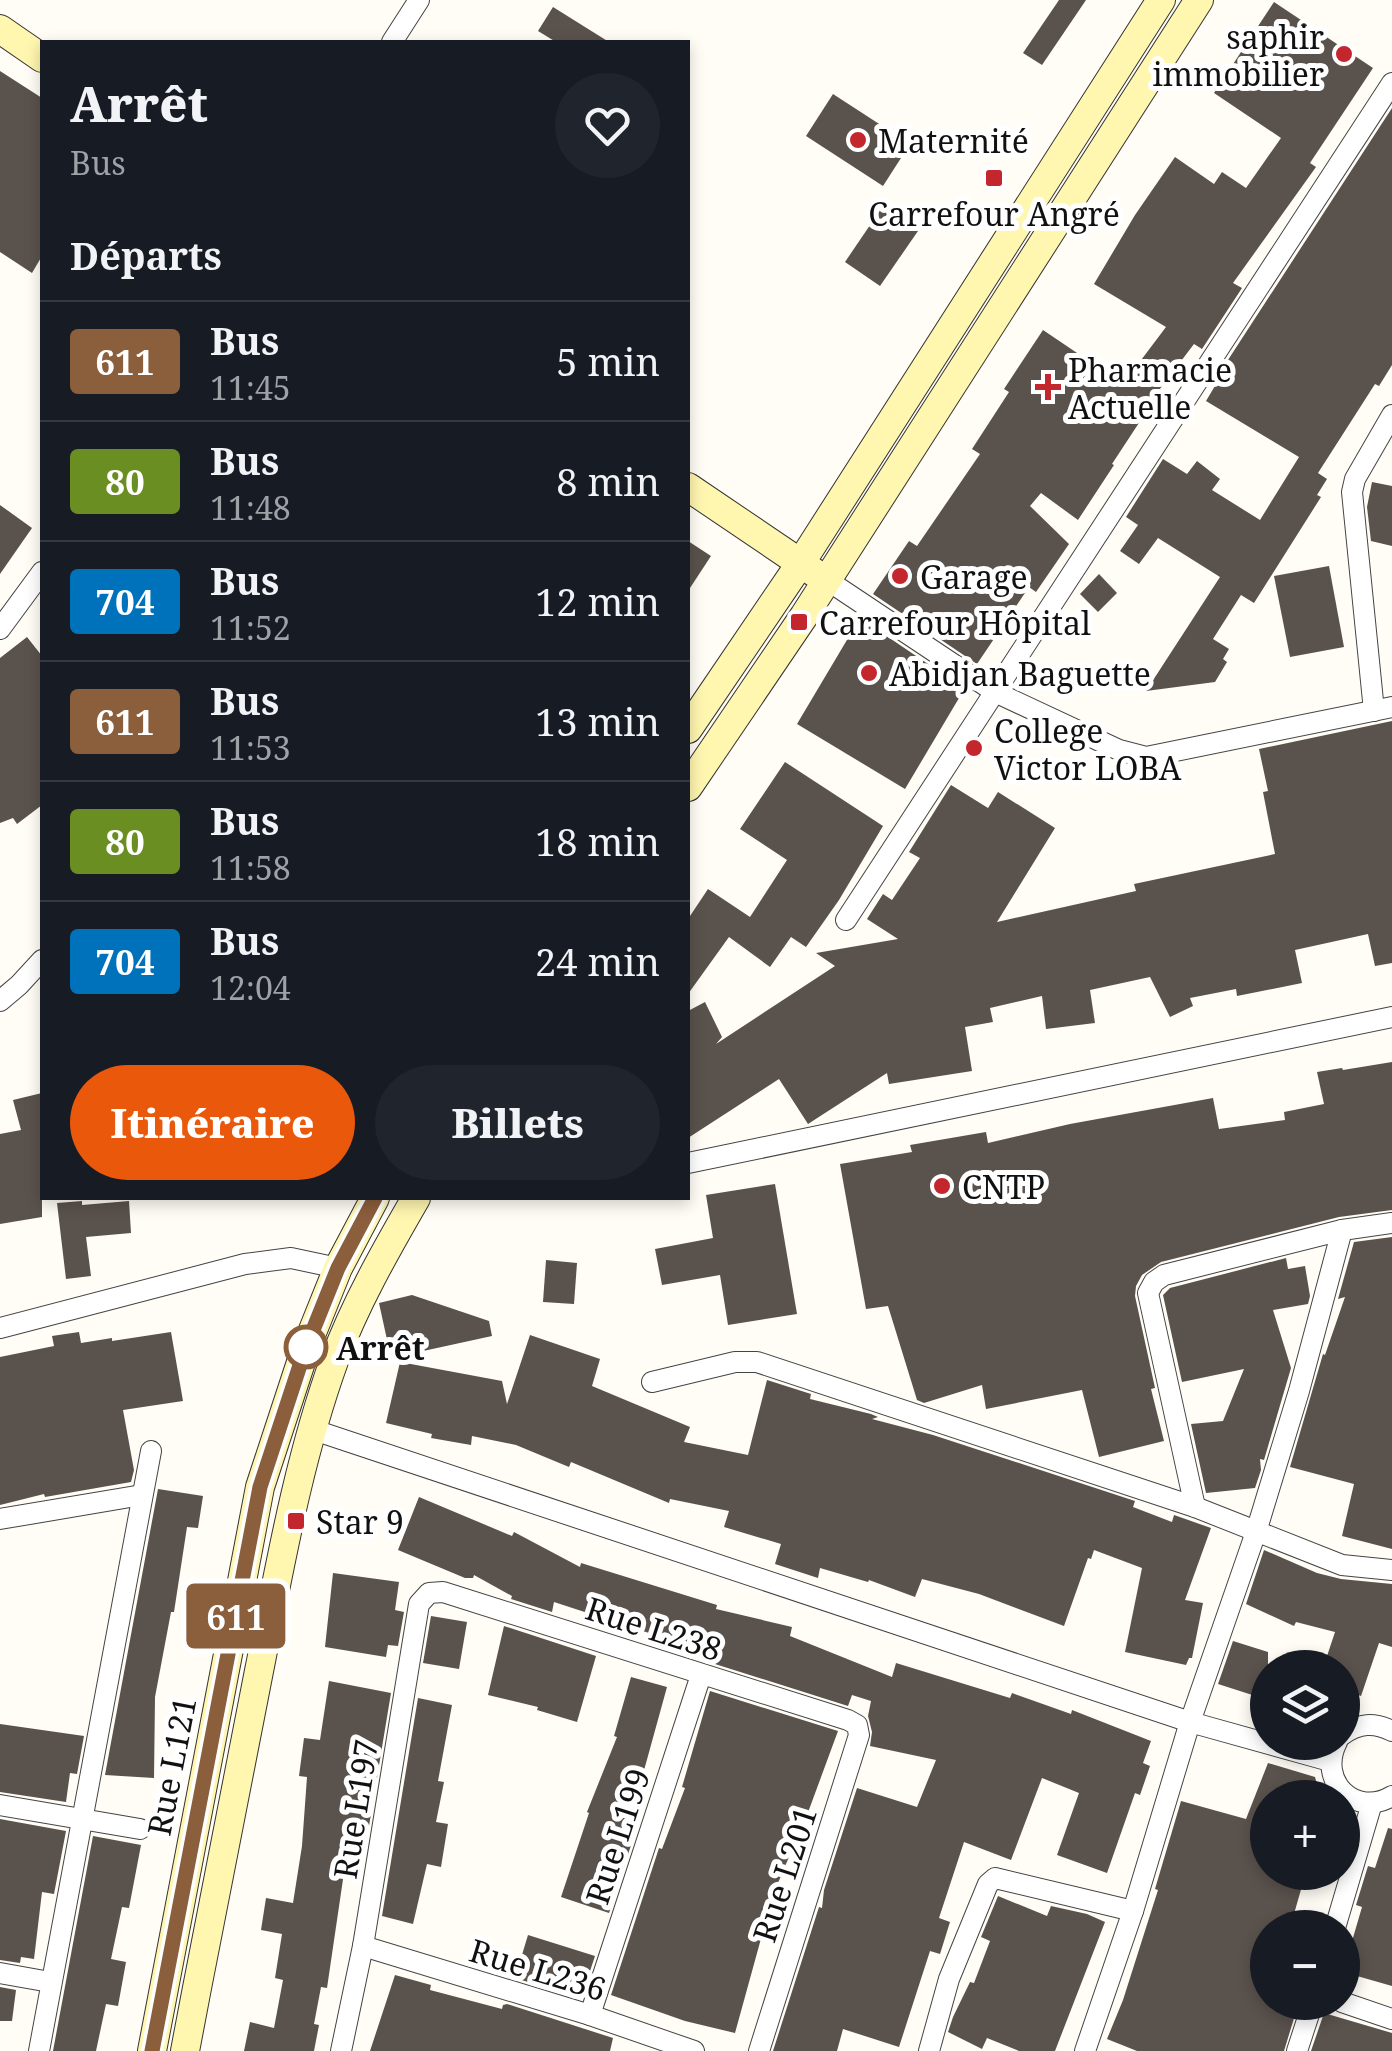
<!DOCTYPE html>
<html lang="fr">
<meta charset="utf-8">
<style>
:root{--surface:#171b24;--page:#20242c;--text:#f1f3f6;--muted:#9ea1a6;--line:#363941;--accent:#ea580c}
body{margin:0;font-family:"Noto Serif",serif;background:var(--page);color:var(--text);height:100vh;display:flex;flex-direction:column;font-size:38px;white-space:nowrap}
*{box-sizing:border-box;margin:0}
p{font-size:32px;color:var(--muted)}
.icon{flex:none;width:55px;height:55px;fill:none;stroke:currentColor;stroke-width:2;stroke-linecap:round;stroke-linejoin:round}
.map{position:relative;flex:1;overflow:hidden}
.panel{position:absolute;left:40px;top:40px;width:650px;height:1160px;display:flex;flex-direction:column;background:var(--surface);border-radius:0px;box-shadow:0 5px 15px #0003}
.panel>*{flex:none}
.badge{padding:0 20px;border-radius:8px;font-size:35px;line-height:65px}
.fabs{position:absolute;left:1250px;top:1650px;display:grid;gap:20px}
.fabs a{display:grid;place-items:center;width:110px;height:110px;border-radius:50%;background:var(--surface);box-shadow:0 5px 15px #0003;font-size:50px}
.map>.badge{position:absolute;translate:-50% -50%;box-shadow:0 0 0 5px #fff}
h2{padding:0 30px;font-size:38px;line-height:90px}
.round{display:grid;place-items:center;flex:none;width:105px;height:105px;border-radius:52px;background:var(--page)}
.head{display:flex;align-items:center;justify-content:space-between;height:170px;padding:0 30px}
h1{font-size:48px;font-weight:800;line-height:75px}
.cta{display:flex;gap:20px;margin-top:auto;padding:20px 30px}
.cta a{flex:1;height:115px;border-radius:60px;background:var(--accent);color:#fff;font-size:40px;font-weight:800;line-height:115px;text-align:center}
.cta a+a{background:var(--page);color:var(--text)}
ul{padding:0;list-style:none}
li{display:flex;align-items:center;gap:30px;height:120px;padding:0 30px;border-top:2px solid var(--line)}
li div{flex:1}
li b{display:block;font-size:38px}
li em{font-style:normal}
li .badge{min-width:110px;font-weight:700;text-align:center}
.map>svg:first-child{display:block}
</style>
<div class="map">
<svg width="1392" height="2051" viewBox="0 0 1392 2051">
<rect width="100%" height="100%" fill="#fffdf5"/>
<g fill="#5a524d">
<path d="M1059,0H1086L1042,65L1023,53Z"/>
<path d="M1274,2L1373,68L1310,163L1316,167L1233,283L1242,288L1202,349L1194,344L1150,402L1152,403L1112,464L1114,465L1078,520L1041,493L1030,506L1069,544L1036,592L1029,587L977,664L873,594L909,541L917,546L980,454L972,449L1009,392L1004,389L1043,330L1123,384L1166,327L1094,284L1135,215L1175,157L1214,184L1222,172L1246,188L1281,138L1214,93Z"/>
<path d="M553,7L609,42H556L538,31Z"/>
<path d="M0,71L42,98V256L32,273L0,252Z"/>
<path d="M833,94L910,144L883,186L806,136Z"/>
<path d="M1392,108V365L1379,386L1375,384L1318,473L1327,479L1317,495L1321,497L1254,603L1241,595L1213,639L1229,649L1223,659L1227,662L1215,682L1146,691L1220,577L1158,538L1139,564L1120,551L1138,525L1126,517L1163,459L1187,474L1197,461L1220,479L1212,490L1260,520L1299,457L1206,401L1228,364L1226,363Z"/>
<path d="M883,206L918,231L880,286L845,262Z"/>
<path d="M1372,482L1392,486V546L1371,541L1367,507Z"/>
<path d="M0,505L32,528L0,574Z"/>
<path d="M688,541L711,556L688,591Z"/>
<path d="M1329,566L1344,647L1290,657L1274,576Z"/>
<path d="M1099,574L1117,593L1098,612L1080,594Z"/>
<path d="M860,618L962,687L959,691L962,693L905,789L797,724Z"/>
<path d="M27,637L42,656V805L17,824L13,818L0,823V658Z"/>
<path d="M1392,721V963L1375,966L1368,934L1295,950L1302,983L1237,996L1236,989L1190,998L1193,1006L1170,1017L1150,977L1090,990L1095,1023L1046,1029L1042,996L990,1008L993,1022L965,1027L972,1071L889,1084L887,1073L808,1124L779,1079L688,1138V1011L705,1002L722,1037L716,1044L835,966L816,953L898,939L867,919L883,894L892,900L920,858L909,852L951,785L988,808L998,792L1055,828L997,922L1136,891L1134,884L1275,854L1263,792L1268,791L1259,749Z"/>
<path d="M785,762L883,826L839,900L806,947L791,937L770,967L729,937L688,994V919L708,889L750,917L787,860L740,829Z"/>
<path d="M1392,1062V1210L1339,1217L1161,1262L1142,1275L1136,1286L1135,1296L1155,1388L1151,1389L1164,1441L1099,1457L1082,1390L986,1409L982,1385L924,1403L917,1400L888,1306L866,1309L840,1164L912,1152L910,1145L986,1132L988,1143L1070,1124L1213,1098L1219,1129L1285,1120L1284,1112L1324,1104L1317,1072L1342,1068L1343,1070Z"/>
<path d="M42,1093V1217L0,1224V1134L21,1130L13,1100Z"/>
<path d="M775,1184L797,1314L728,1325L720,1275L662,1285L655,1249L713,1238L706,1195Z"/>
<path d="M82,1201V1205L129,1201L131,1233L86,1237L91,1276L66,1279L57,1203Z"/>
<path d="M1392,1237V1549L1342,1536L1354,1484L1290,1467L1323,1354L1325,1355L1345,1297L1338,1299L1354,1242Z"/>
<path d="M1286,1258L1288,1269L1305,1266L1310,1296L1308,1304L1273,1310L1291,1368L1264,1460L1260,1459L1261,1470L1255,1488L1206,1493L1191,1424L1223,1421L1244,1369L1182,1382L1163,1295L1170,1288Z"/>
<path d="M546,1260L577,1263L574,1304L543,1302Z"/>
<path d="M412,1295L489,1321L492,1336L391,1358L379,1303Z"/>
<path d="M79,1332L81,1343L112,1338V1341L171,1332L183,1401L123,1410L134,1470L131,1482L45,1497L44,1494L0,1505V1357L54,1346L52,1336Z"/>
<path d="M530,1335L600,1359L592,1386L690,1427L684,1442L748,1455L767,1380L811,1394L810,1399L871,1414L878,1417L872,1419L933,1435L1135,1501L1133,1507L1172,1522L1174,1515L1211,1528L1185,1600L1203,1603L1192,1658H1189L1186,1665L1125,1652L1142,1568L1094,1550L1091,1559L1088,1558L1064,1626L979,1594L922,1579L915,1597L869,1580L868,1582L820,1568L818,1578L775,1564L781,1544L724,1527L729,1511L670,1499L669,1503L571,1462L569,1467L516,1445L472,1436L471,1445L431,1438L432,1434L386,1423L400,1362L502,1381L507,1404Z"/>
<path d="M158,1489L203,1496L198,1528L187,1527L174,1612H171L155,1697L154,1778L105,1775Z"/>
<path d="M419,1497L512,1536L514,1532L580,1567L581,1563L717,1605L716,1609L792,1627L790,1636L892,1677L896,1663L1010,1698L1012,1693L1071,1714L1072,1710L1151,1741L1143,1763L1150,1766L1140,1795L1135,1793L1107,1873L1057,1855L1079,1793L1042,1778L1011,1860L964,1842L939,1918L950,1922L940,1954L930,1951L899,2047L843,2029L837,2051H773L819,1907L822,1908L824,1890L857,1788L917,1807L936,1760L870,1746L872,1732L868,1716L871,1701L852,1695L848,1706L715,1664L717,1659L648,1636L649,1633L554,1602L552,1612L511,1599L512,1596L474,1575L473,1578H465L398,1550Z"/>
<path d="M1264,1550L1317,1573L1341,1579L1392,1584V1647L1379,1643L1361,1696L1342,1690V1668H1323L1335,1632L1296,1622L1294,1626L1246,1604Z"/>
<path d="M333,1573L399,1582L395,1610L404,1612L398,1646L388,1645L386,1657L325,1647Z"/>
<path d="M431,1616L467,1622L459,1669L423,1663Z"/>
<path d="M504,1626L596,1656L577,1722L537,1710L538,1707L488,1695Z"/>
<path d="M1233,1641L1268,1652V1700L1218,1684Z"/>
<path d="M631,1677L667,1687L643,1774L619,1835L633,1839L609,1913L561,1897L589,1813L587,1812L617,1737L614,1736Z"/>
<path d="M329,1681L391,1693L369,1826L351,1825L327,1988L321,1987L314,2024L319,2025L314,2051H244L250,2022L274,2028L283,1980L275,1978L282,1934L261,1930L266,1898L293,1903L302,1846L307,1777L299,1776L304,1738L320,1740Z"/>
<path d="M710,1691L838,1731L796,1845H794L773,1895L735,2033L685,2021L611,1995L659,1848L662,1849L685,1788L682,1787Z"/>
<path d="M418,1698L452,1705L438,1781L444,1782L436,1822L448,1824L441,1867L427,1864L413,1924L382,1916Z"/>
<path d="M0,1724L84,1736L77,1774L70,1773L66,1802L0,1792Z"/>
<path d="M1268,1763L1315,1777L1321,1798H1268V1872H1306L1290,1928H1268V1984L1264,1995L1268,1996V2002L1298,2005L1284,2051H1137L1107,2039L1123,2000L1158,1890L1155,1889L1181,1801L1246,1819Z"/>
<path d="M0,1819L66,1831L54,1894L42,1892L34,1959L21,1957L20,1963L0,1960Z"/>
<path d="M1388,1828L1392,1829V1986L1343,1972L1362,1907L1356,1905L1368,1866L1375,1868Z"/>
<path d="M93,1836L141,1845L129,1908L122,1907L111,1959L126,1962L118,2006L106,2004L96,2051H53Z"/>
<path d="M998,1896L1047,1916L1051,1906L1087,1914L1105,1922L1055,2051H1019L987,2038L982,2049L948,2032L953,2017L970,1982L974,1983L990,1941L981,1937Z"/>
<path d="M528,1935L595,1956L585,1986L578,1983L574,1996L515,1978Z"/>
<path d="M395,1975L431,1985L430,1990L502,2009L503,2005L507,2004L613,2038L610,2051H370Z"/>
<path d="M0,1987L16,1990L12,2021H0Z"/>
<path d="M1324,2013L1392,2033V2051H1311Z"/>
</g>
<g fill="none" stroke-linecap="round" stroke-linejoin="round">
<g stroke="#444" stroke-width="22">
<g id="street">
<path d="M392,42L419,0"/>
<path d="M827,580L995,692L1119,750L1146,757L1392,707"/>
<path d="M0,629L42,572"/>
<path d="M1374,711L1352,492L1355,479L1392,415"/>
<path d="M846,920L1392,83"/>
<path d="M0,1001L19,985L42,960"/>
<path d="M688,1163L1392,1017"/>
<path d="M0,1328L245,1264L291,1258L338,1268"/>
<path d="M652,1382L735,1362H757L1195,1507L1342,1565L1392,1570"/>
<path d="M311,1429L1190,1722L1330,1761"/>
<path d="M1195,1507L1148,1293L1154,1282L1164,1275L1342,1230L1392,1223"/>
<path d="M0,1519L142,1495"/>
<path d="M1342,1735C1359,1723 1374,1722 1392,1731"/>
<path d="M1337,1742C1317,1781 1355,1818 1392,1796"/>
<path d="M0,1805L140,1829"/>
<path d="M1335,1928L1372,1803"/>
<path d="M363,1946L590,2015L694,2051"/>
<path d="M0,1973L50,1982"/>
<path d="M1342,2002L1392,2019"/>
<path d="M590,2015L701,1675"/>
<path d="M39,2051L151,1451"/>
<path d="M341,2051L363,1946L419,1604L429,1593L443,1592L848,1720L857,1725L859,1735L759,2051"/>
<path d="M929,2051L949,1979L988,1884L995,1878L1133,1911"/>
<path d="M1085,2051L1133,1911L1190,1722L1256,1532L1299,1391L1342,1230"/>
<path d="M1297,2051L1313,2002"/>
</g>
</g>
<g stroke="#333" stroke-width="30">
<g id="secondary">
<path d="M0,29L42,58"/>
<path d="M688,487L815,573"/>
<path d="M688,729L800,564L1161,0"/>
<path d="M688,787L804,616L1199,0"/>
<path d="M152,2051L260,1487L305,1350L338,1268L375,1198"/>
<path d="M185,2051C209,1924 234,1797 259,1671C280,1566 298,1461 334,1361C355,1304 386,1250 416,1198"/>
</g>
</g>
<use href="#street" stroke="#fff" stroke-width="20"/>
<use href="#secondary" stroke="#fff6b0" stroke-width="28"/>
</g>
<g fill="none" stroke-linecap="round" stroke-linejoin="round">
<g stroke="#fff" stroke-width="22">
<path id="line" d="M152,2051L260,1487L305,1350L338,1268L375,1198"/>
</g>
<use href="#line" stroke="#8b5e3c" stroke-width="15"/>
</g>
<g fill="#c4262e" stroke="#fff" stroke-width="4">
<circle cx="1344" cy="54" r="10"/>
<circle cx="858" cy="140" r="10"/>
<rect x="984" y="168" width="20" height="20" rx="5"/>
<path d="M1043 372h10v10h10v10h-10v10h-10v-10h-10v-10h10z"/>
<circle cx="900" cy="576" r="10"/>
<rect x="789" y="612" width="20" height="20" rx="5"/>
<circle cx="869" cy="673" r="10"/>
<circle cx="974" cy="748" r="10"/>
<circle cx="942" cy="1186" r="10"/>
<rect x="286" y="1511" width="20" height="20" rx="5"/>
</g>
<circle fill="#fff" stroke="#8b5e3c" stroke-width="5" cx="306" cy="1347" r="20"/>
<g text-anchor="middle" dominant-baseline="central" stroke-width="10" stroke-linejoin="round" paint-order="stroke">
<g font-size="32" fill="#111" stroke="#fff" text-anchor="start">
<text x="1324" y="36" text-anchor="end">saphir<tspan x="1324" dy="37">immobilier</tspan></text>
<text x="878" y="140">Maternité</text>
<text x="994" y="213" text-anchor="middle">Carrefour Angré</text>
<text x="1068" y="369">Pharmacie<tspan x="1068" dy="37">Actuelle</tspan></text>
<text x="920" y="576">Garage</text>
<text x="819" y="622">Carrefour Hôpital</text>
<text x="889" y="673">Abidjan Baguette</text>
<text x="994" y="730">College<tspan x="994" dy="37">Victor LOBA</tspan></text>
<text x="962" y="1186">CNTP</text>
<text x="316" y="1521">Star 9</text>
</g>
<g font-size="32" font-weight="bold" fill="#111" stroke="#fff" text-anchor="start">
<text x="336" y="1347">Arrêt</text>
</g>
<g font-size="32" fill="#111" stroke="#fff">
<text transform="translate(654 1628) rotate(18)">Rue L238</text>
<text transform="translate(171 1766) rotate(-79)">Rue L121</text>
<text transform="translate(355 1809) rotate(-81)">Rue L197</text>
<text transform="translate(617 1836) rotate(-72)">Rue L199</text>
<text transform="translate(784 1874) rotate(-72)">Rue L201</text>
<text transform="translate(538 1969) rotate(17)">Rue L236</text>
</g>
</g>
</svg>
<div class="fabs">
<a><svg class="icon" aria-label="layers" viewBox="0 0 24 24"><path d="M12 4l9 5-9 5-9-5zM3 14l9 5 9-5"/></svg></a>
<a>+</a>
<a>−</a>
</div>
<b class="badge" style="left:236px;top:1616px;background:#8b5e3c;color:#fff">611</b>
<section class="panel">
<div class="head"><div><h1>Arrêt</h1><p>Bus</p></div><a class="round"><svg class="icon" aria-label="heart" viewBox="0 0 24 24"><path d="M12 20l-8-8c-3-5 5-10 8-4 3-6 11-1 8 4z"/></svg></a></div>
<h2>Départs</h2>
<ul>
<li><span class="badge" style="background:#8b5e3c;color:#fff">611</span><div><b>Bus</b><p>11:45</p></div><em>5 min</em></li>
<li><span class="badge" style="background:#6b8e23;color:#fff">80</span><div><b>Bus</b><p>11:48</p></div><em>8 min</em></li>
<li><span class="badge" style="background:#0072bc;color:#fff">704</span><div><b>Bus</b><p>11:52</p></div><em>12 min</em></li>
<li><span class="badge" style="background:#8b5e3c;color:#fff">611</span><div><b>Bus</b><p>11:53</p></div><em>13 min</em></li>
<li><span class="badge" style="background:#6b8e23;color:#fff">80</span><div><b>Bus</b><p>11:58</p></div><em>18 min</em></li>
<li><span class="badge" style="background:#0072bc;color:#fff">704</span><div><b>Bus</b><p>12:04</p></div><em>24 min</em></li>
</ul>
<div class="cta"><a>Itinéraire</a><a>Billets</a></div>
</section>
</div>
